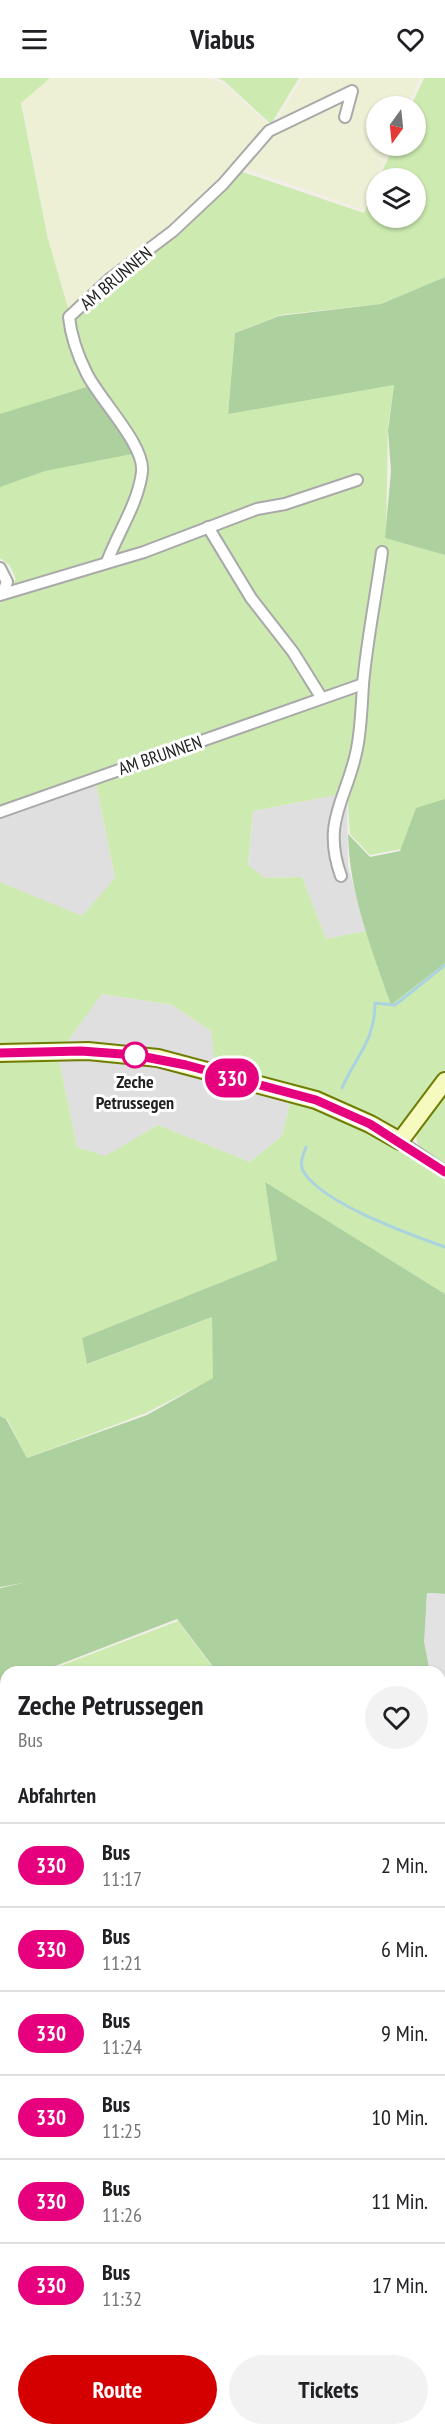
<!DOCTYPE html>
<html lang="de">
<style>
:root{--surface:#fff;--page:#f2f2f2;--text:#202124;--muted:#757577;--line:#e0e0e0;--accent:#d40000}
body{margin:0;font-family:"PT Sans Narrow",sans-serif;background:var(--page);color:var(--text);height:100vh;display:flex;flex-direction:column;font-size:22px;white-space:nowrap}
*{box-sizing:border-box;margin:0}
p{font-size:20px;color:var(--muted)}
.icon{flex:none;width:33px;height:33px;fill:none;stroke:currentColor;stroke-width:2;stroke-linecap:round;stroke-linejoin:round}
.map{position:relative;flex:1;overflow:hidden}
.drawer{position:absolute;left:0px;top:1588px;width:446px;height:770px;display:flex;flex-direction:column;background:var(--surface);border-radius:18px 18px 0 0;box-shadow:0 2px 4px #0004}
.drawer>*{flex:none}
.badge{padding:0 12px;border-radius:20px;font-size:21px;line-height:39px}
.needle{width:39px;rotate:195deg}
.fabs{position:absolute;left:366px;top:18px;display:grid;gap:12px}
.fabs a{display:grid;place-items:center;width:60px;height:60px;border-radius:50%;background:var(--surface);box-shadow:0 2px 4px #0004;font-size:30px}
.map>.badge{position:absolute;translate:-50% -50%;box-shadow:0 0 0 3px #fff}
h2{padding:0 18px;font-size:22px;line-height:54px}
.round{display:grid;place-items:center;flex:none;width:63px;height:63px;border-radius:32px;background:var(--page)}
.head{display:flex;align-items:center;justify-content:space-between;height:102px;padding:0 18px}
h1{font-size:28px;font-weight:600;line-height:45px}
.cta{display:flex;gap:12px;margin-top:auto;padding:12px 18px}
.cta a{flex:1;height:69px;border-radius:36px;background:var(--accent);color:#fff;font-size:24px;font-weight:600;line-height:69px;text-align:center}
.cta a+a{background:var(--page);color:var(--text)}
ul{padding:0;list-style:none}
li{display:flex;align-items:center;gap:18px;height:84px;padding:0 18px;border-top:2px solid var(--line)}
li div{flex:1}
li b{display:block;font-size:22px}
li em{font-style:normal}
li .badge{min-width:66px;font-weight:700;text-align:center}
header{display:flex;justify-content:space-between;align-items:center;height:78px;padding:0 18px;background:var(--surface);font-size:27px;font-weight:600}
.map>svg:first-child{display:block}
</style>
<header><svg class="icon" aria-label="menu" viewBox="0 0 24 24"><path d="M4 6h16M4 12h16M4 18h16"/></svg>Viabus<svg class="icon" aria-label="heart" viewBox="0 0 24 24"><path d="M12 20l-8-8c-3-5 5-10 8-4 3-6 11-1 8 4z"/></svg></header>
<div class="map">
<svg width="445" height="2357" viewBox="0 0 445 2357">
<rect width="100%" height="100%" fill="#f2efe9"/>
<g fill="#e0dfdf">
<path d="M96,705L115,800L82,839L0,804V737Z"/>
<path d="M347,715L348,788L366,853L326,861L302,799L265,800L248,788L253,733Z"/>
<path d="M101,916L172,927L211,953L291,1022L282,1058L250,1084L158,1047L105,1079L77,1069L58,977Z"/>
</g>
<g fill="#eef0d5">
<path d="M50,0H209L224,6L272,49L259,57L217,106L174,145L69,233L49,162L22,24Z"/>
<path d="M302,0H420L408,28H376V68H391L363,132L241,89L275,45Z"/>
<path d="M445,1798V1891L440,1892V1807Z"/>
</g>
<g fill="#cdebb0">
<path d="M0,0H50L21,25L48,161L71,240L118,199L210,127L240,93L364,135L376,107V140H416V100H379L394,68H416V28H411L424,0H445V199L381,226L280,237L235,255L228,335L394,307L388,347L386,460L445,477V721L401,771L370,777L350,756L347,715L253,733L248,787L265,800L302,799L326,861L366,853L391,927L445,884V992L404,1047L398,1050L216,991L211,953L172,927L102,916L64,968L0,971V804L82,838L115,800L96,705L0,732V521L16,501L10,488L0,480Z"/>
<path d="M217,0H299L271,46L224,3Z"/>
<path d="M58,977L77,1069L105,1078L158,1047L250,1084L282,1058L291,1022C347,1038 397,1070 445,1102V1216L265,1105L278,1182L82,1260L88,1286L212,1239L214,1300L146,1335L27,1380L7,1341L0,1338V981Z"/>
<path d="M445,1014V1087C431,1078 412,1071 417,1052Z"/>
<path d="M178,1543L216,1594H44Z"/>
<path d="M6,1609V1773L0,1775V1611Z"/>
<path d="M6,1880V1946L0,1920V1881Z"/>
<path d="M445,1891V2085L442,2087L445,2109L440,2098V1893Z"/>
<path d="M0,2104L6,2106V2297L0,2301Z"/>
<path d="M445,2166V2304L440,2305V2168Z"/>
<path d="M55,2352H274L261,2357H44L55,2354Z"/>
</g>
<g fill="#add19e">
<path d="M445,199V477L385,460L391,393L388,352L394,307L228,336L235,255L279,238L381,226Z"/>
<path d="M90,308L103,330L137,375L45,393L0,409V336Z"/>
<path d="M445,721V885L391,927C372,872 349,815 348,756L370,779L400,773L416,730Z"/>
<path d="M265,1104L445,1216V1516L427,1515L425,1563L430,1594H217L177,1541L40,1594H6V1608L0,1610V1510L23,1505L0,1509V1338L6,1341L27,1380L147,1337L213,1300L212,1239L87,1286L82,1260L277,1182Z"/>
<path d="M440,1634L445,1648V1798L440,1807Z"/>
<path d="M6,1772V1880L0,1881V1775Z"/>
<path d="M0,1920L6,1946V2106L0,2104Z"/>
<path d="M6,2301V2352H55L56,2354L44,2357H0V2305Z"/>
<path d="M445,2304V2357H261L274,2352H440V2305Z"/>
</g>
<path fill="#e2e2e2" d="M427,1515L445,1516V1646L440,1632V1594H430L424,1564Z"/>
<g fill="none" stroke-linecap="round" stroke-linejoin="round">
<g stroke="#aad3df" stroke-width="3">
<path d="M342,1010C356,978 375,963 375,925L395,927L445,887"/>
<path d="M306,1069C303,1078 298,1087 305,1096C327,1127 409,1156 445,1169"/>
</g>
<g stroke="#a9a9a9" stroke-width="14">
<g id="street">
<path d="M208,449L251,520L293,574L321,619"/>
<path d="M107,484C118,454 138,426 142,394C145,367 100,322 87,296C78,278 71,259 69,239L111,200L173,153L223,106L269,53L352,13L345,39"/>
<path d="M0,490L7,504L2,516"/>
<path d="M0,517L144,474L257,431L285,426L357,402"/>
<path d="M0,734L363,606"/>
<path d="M341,798C320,740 350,718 358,665C361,646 362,625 363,606C367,562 376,518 382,474"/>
<path d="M400,1063L445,1094"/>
<path d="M440,2166L445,2164"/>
</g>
</g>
<g stroke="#707d05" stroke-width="20">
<path id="secondary" d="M0,975L88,973L158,980L316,1022L370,1046L400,1063L445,1003"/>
</g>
<use href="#street" stroke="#fff" stroke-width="10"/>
<use href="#secondary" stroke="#f7fabf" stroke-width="16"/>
</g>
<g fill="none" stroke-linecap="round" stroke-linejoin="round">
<g stroke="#fff" stroke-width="14">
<path id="line" d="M0,975L81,973L135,977L186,987L316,1022L370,1046L445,1094"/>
</g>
<use href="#line" stroke="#e6007e" stroke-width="9"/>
</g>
<circle fill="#fff" stroke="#e6007e" stroke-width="3" cx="135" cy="977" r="12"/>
<g text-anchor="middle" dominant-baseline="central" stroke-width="6" stroke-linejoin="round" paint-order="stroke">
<g font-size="18" fill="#222" stroke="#fff">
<text transform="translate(116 200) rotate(-40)">AM BRUNNEN</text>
<text transform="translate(160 677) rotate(-19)">AM BRUNNEN</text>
</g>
<g font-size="18" font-weight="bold" fill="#222" stroke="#fff">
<text x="135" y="1003">Zeche<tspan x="135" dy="21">Petrussegen</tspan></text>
</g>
</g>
</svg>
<div class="fabs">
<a><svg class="needle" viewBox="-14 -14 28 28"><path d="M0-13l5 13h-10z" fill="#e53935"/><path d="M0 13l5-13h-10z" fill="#757577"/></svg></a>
<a><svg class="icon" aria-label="layers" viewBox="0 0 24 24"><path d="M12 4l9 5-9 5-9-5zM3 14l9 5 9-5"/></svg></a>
</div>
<b class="badge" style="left:232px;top:1000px;background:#e6007e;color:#fff">330</b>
<section class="drawer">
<div class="head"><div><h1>Zeche Petrussegen</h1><p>Bus</p></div><a class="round"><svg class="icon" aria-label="heart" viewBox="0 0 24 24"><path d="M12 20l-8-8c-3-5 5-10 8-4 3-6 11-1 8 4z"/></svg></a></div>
<h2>Abfahrten</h2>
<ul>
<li><span class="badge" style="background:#e6007e;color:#fff">330</span><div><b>Bus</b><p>11:17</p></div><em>2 Min.</em></li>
<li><span class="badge" style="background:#e6007e;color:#fff">330</span><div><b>Bus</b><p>11:21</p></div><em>6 Min.</em></li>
<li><span class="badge" style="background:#e6007e;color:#fff">330</span><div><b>Bus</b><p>11:24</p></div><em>9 Min.</em></li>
<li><span class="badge" style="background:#e6007e;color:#fff">330</span><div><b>Bus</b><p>11:25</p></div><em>10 Min.</em></li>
<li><span class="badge" style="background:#e6007e;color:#fff">330</span><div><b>Bus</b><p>11:26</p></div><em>11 Min.</em></li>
<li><span class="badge" style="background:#e6007e;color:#fff">330</span><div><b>Bus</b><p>11:32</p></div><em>17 Min.</em></li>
</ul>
<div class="cta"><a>Route</a><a>Tickets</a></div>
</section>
</div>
